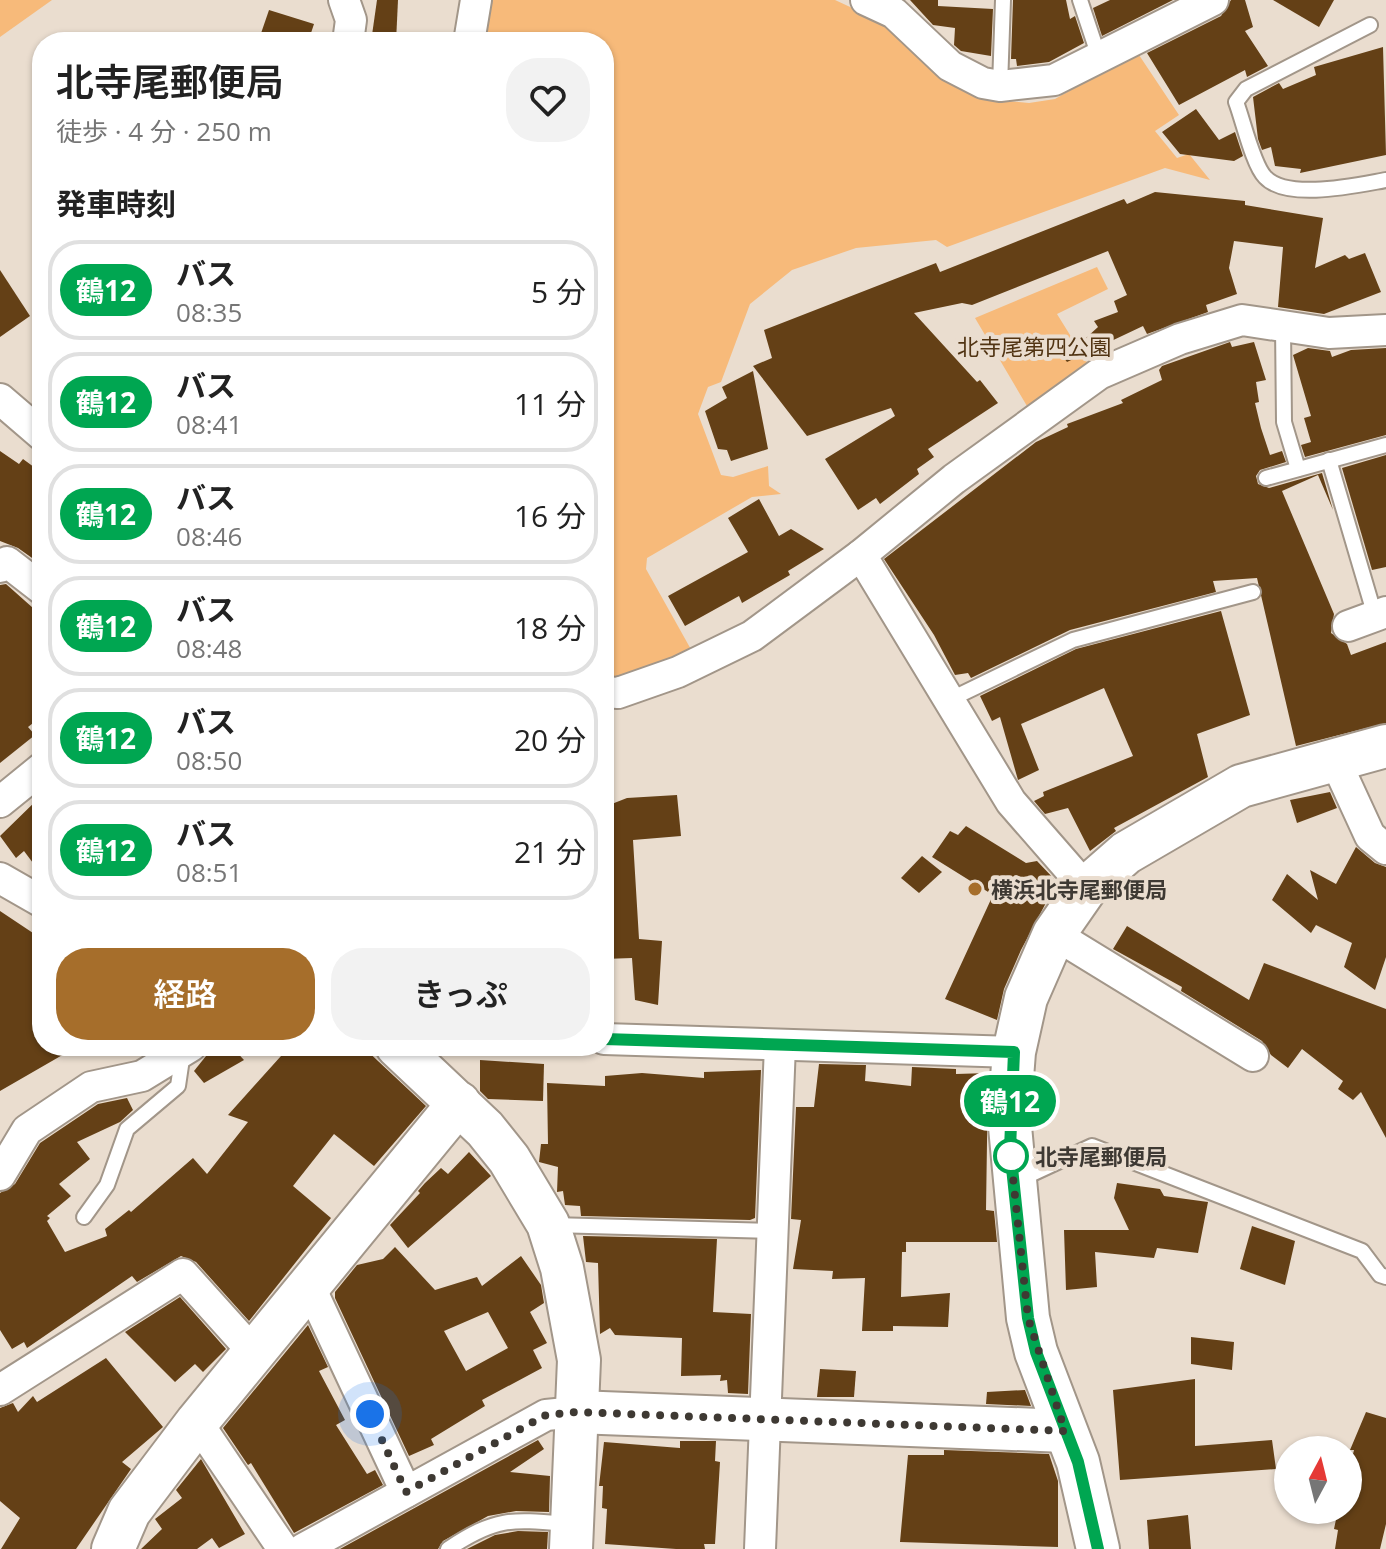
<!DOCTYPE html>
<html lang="ja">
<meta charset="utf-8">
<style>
:root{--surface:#fff;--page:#f2f2f2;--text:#222;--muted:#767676;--line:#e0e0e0;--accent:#a66e2b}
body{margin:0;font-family:"Open Sans","Noto Sans JP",sans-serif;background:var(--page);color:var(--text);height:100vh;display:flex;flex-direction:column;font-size:30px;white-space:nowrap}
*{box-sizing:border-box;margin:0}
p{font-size:26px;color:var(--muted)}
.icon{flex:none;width:44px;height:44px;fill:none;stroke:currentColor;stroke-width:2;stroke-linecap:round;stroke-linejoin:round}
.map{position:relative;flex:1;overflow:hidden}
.drawer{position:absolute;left:32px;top:32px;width:582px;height:1024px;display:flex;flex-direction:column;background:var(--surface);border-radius:32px;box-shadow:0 2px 6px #0004}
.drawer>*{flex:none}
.badge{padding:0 16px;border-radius:26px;font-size:28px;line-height:52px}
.needle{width:52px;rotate:7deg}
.buttons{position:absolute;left:1274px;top:1436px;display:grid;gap:16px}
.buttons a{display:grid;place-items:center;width:88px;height:88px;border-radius:50%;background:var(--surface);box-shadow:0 2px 6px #0004;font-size:40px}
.you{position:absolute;width:40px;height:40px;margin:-20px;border:6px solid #fff;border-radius:50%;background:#1a73e8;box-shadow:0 0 0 12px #1a73e833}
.map>.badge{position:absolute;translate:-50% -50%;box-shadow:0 0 0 4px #fff}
h2{padding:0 24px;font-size:30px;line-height:72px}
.round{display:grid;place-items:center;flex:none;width:84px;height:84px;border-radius:32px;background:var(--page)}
.headline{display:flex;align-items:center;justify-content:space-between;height:136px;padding:0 24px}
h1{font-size:38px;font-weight:600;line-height:60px}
.cta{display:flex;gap:16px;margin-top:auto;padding:16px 24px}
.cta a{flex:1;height:92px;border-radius:32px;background:var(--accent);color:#fff;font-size:32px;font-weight:600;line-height:92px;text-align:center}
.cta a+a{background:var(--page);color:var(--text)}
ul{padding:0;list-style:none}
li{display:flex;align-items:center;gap:24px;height:100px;margin:0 16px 12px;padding:0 8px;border:4px solid var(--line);border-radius:32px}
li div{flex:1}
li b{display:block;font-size:30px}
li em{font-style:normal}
li .badge{min-width:88px;font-weight:700;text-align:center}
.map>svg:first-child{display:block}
</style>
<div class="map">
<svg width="1386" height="1549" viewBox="0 0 1386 1549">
<rect width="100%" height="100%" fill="#eaddcf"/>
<g fill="#f7ba7a">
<path d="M0,0H52L0,37Z"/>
<path d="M486,0H835L887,24L981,92L1007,101L1029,103L1055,99L1137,52L1179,115L1155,131L1177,158L1189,154L1210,180L1165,168L947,247L936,240L856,248L792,270L750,304L721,382L708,387L698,414L721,475L733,477L768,466L769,486L781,494L752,497L647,558L646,569L693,653L625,677L604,678V42H482Z"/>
<path d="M1097,267L1108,289L1057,314L1088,364L1027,406L975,318Z"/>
</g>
<g fill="#644016" fill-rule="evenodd">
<path d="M377,0H398L396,42H371Z"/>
<path d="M910,0H938V6L993,9L991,56L961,51L954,45L955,28L933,25Z"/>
<path d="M1013,0H1066L1070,19L1075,16L1084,43L1049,62L1017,66L1016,59H1011Z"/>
<path d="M1110,0H1173L1102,36L1093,8Z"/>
<path d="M1231,0H1245L1253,27L1245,31L1268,66L1247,77L1245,70L1179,105L1147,53L1221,16Z"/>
<path d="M1273,0H1334L1319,27Z"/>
<path d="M269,10L314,24L308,42H258Z"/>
<path d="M1383,47L1386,155L1300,173L1301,169L1275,166L1271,147L1262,150L1258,139L1253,97L1279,83L1283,89L1316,75L1314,67Z"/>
<path d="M1196,109L1219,140L1235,132L1243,156L1234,161L1180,154L1162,132Z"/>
<path d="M1155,192L1245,201V205L1323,218L1315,268L1345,255L1349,259L1365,253L1381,292L1324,314L1278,307L1283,247L1234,241L1229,268L1237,294L1206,305L1208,312L1147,334L1143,326L1067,362L1064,358L1098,327L1094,321L1118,312L1114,301L1127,295L1108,251L972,305L962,303L914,313L977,382L980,380L998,403L928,449L934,457L917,469L919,474L880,504L876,498L858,510L825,459L895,416L891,408L807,436L753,366L772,358L764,330L936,263L940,272L1124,199L1127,204Z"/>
<path d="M0,270L30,316L0,337Z"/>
<path d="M1230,342L1232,347L1254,342L1266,380L1256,382L1259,402L1255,403L1261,428L1270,455L1282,451L1286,462L1260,470L1256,476L1258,484L1269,488L1322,473L1333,510L1318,475L1282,491L1334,614L1331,633L1347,644L1351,655L1386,642V723L1296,746L1257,578L1213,581L1216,592L1070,630L971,678L968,673L955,675L934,635L884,559L1036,442L1068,427L1067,424L1123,403L1121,400L1162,380L1159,370L1162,366Z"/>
<path d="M1308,348L1330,351L1332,357L1351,350L1386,348V435L1305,457L1301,445L1311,442L1304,418L1311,416L1293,355Z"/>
<path d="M753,371L768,449L731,461L727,450L718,449L705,411L727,398L722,387Z"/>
<path d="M0,451L19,464L23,459L42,473V565L18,548L0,541Z"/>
<path d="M1386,455V567L1372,570L1342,468Z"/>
<path d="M759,499L779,536L791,529L824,549L788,571L790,575L742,603L739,596L685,626L668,596L748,552L728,518Z"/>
<path d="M6,584L42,616V716L28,727L35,735L0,763V585Z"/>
<path d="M1221,611L1250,715L1197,734L1208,777L1114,828L1116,831L1090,851L1068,808L1045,814L1034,801L1044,796L1043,792L1133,756L1104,688L1021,724L1039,770L1018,780L1000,717L992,721L980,696L1076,649Z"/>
<path d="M1330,792L1337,808L1297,823L1290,800Z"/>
<path d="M42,795V875L24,851L16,858L0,836Z"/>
<path d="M677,795L681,836L633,840L639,939L662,941L658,1005L635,1000L632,958L604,959V807L627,798Z"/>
<path d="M966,826L1026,863L1037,861L1057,882L1021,950L1004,989L997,1020L945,999L993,895L932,857L950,831L958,835Z"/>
<path d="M1356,847L1375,863L1386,867V957L1375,990L1344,967L1352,943L1316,925L1311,933L1272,900L1287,874L1318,900L1310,870L1336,884Z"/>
<path d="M922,856L942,872L919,893L901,878Z"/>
<path d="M0,911L42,939V1046H78L0,1091Z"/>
<path d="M1127,926L1249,1000L1264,963L1386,1009V1138L1361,1092L1353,1100L1338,1089L1343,1081L1302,1049L1288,1068L1271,1055L1262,1041L1181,991L1182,987L1113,949Z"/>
<path d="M214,1046H231L244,1060L204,1083L194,1071Z"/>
<path d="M290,1046H362L426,1106L374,1166L334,1134L293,1186L331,1218L249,1321L196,1262L181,1256L137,1282L132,1276L27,1348L24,1342L12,1349L0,1330V1193L15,1184L40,1143L98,1104L127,1098L133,1110L120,1122L77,1142L90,1159L59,1184L71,1196L47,1216L50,1218L47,1221L65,1252L107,1236L105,1229L129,1210L131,1212L193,1158L207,1174L248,1122L228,1115Z"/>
<path d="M480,1060L544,1064L543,1101L488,1099L480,1091Z"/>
<path d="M819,1064L866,1065L865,1081L911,1086L912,1067L956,1069V1074L988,1073L986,1210L994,1211L997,1242H906V1252H902L901,1297L950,1293L948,1327L893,1326V1331H862L865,1278L832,1279L833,1271L793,1269L801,1220L791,1219L796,1107H814Z"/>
<path d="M761,1070L755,1218L750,1220L581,1216L580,1206L565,1205L563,1191L557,1192L558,1167L539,1162L541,1144H548L547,1083L605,1086V1076L642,1073L704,1078V1072Z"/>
<path d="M469,1152L491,1176L408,1248L390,1225L420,1193L418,1191L425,1183L441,1168L448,1174Z"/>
<path d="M1117,1183L1160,1189L1164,1196L1208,1202L1198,1253L1157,1248L1154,1258L1095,1252L1097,1287L1066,1290L1064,1230H1129L1114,1198Z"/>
<path d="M1252,1226L1295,1241L1285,1285L1240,1269Z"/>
<path d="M583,1236L717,1239L713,1312L751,1314L748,1394L728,1393L727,1380L720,1381L721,1375L681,1376L682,1338L615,1335L610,1328L600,1334L598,1263L586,1262Z"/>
<path d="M395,1247L435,1290L477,1277L482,1286L521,1256L541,1285L544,1303L530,1312L547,1343L533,1350L542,1368L482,1400L485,1406L431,1439L434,1445L409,1456L335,1298V1292L357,1265L383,1259ZM488,1312L508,1348L466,1371L444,1331Z"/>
<path d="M180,1297L226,1349L203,1372L195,1364L175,1382L125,1332Z"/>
<path d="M308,1325L328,1367L319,1371L345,1420L336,1425L367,1474L375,1470L383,1485L294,1533L251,1463L248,1465L223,1428Z"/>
<path d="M1191,1337L1234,1342L1232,1370L1191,1364Z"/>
<path d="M106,1358L163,1427L122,1462L131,1469L76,1549H1L20,1518L0,1501V1408L13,1403L18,1412L33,1396L37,1402Z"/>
<path d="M820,1369L856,1371L854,1397H817Z"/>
<path d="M1195,1379V1446L1272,1440L1276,1469L1120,1480L1113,1390Z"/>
<path d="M1025,1390L1031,1406L986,1404L987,1392Z"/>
<path d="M1366,1412L1386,1418V1524L1380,1549H1335L1338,1530L1334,1529L1338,1510H1348V1474L1354,1450H1350Z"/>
<path d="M538,1440L544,1449L510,1472L550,1476L549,1512L516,1511L488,1516L443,1541L438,1549H340Z"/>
<path d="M680,1441H716L715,1461L720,1462L715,1544H704L705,1549H676L605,1544L607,1509L602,1508L603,1486H599L604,1442L680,1448Z"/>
<path d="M944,1450L1049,1454L1058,1481V1547L900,1542L908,1455H944Z"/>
<path d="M201,1459L245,1534L219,1548L212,1538L197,1549H141L162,1529L155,1519L182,1498L176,1490Z"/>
<path d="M1188,1515L1191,1549H1149L1147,1520Z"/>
<path d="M518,1531L548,1532L547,1549H467L495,1535Z"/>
</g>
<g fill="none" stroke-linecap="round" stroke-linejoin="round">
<g stroke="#a29689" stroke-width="18">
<g id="lane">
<path d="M1080,0L1099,57"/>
<path d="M1370,25L1246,89L1236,102C1243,120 1253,165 1265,177C1287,201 1357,185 1386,180"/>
<path d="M1000,86L1003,0"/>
<path d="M1283,327L1284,422L1298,469"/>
<path d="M1329,460L1375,616"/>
<path d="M1266,478L1386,445"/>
<path d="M949,700L1073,640L1253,592"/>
<path d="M1021,1179L1092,1146L1362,1251L1380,1275L1386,1277"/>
<path d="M84,1217L107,1185L127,1129L178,1086L183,1052"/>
<path d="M552,1225L774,1231"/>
<path d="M448,1549C496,1517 511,1519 567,1524"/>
</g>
</g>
<g stroke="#a29689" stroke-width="34">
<g id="street">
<path d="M344,0L351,20L348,42"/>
<path d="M866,0L894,13L950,66L983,83L1000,86L1054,80L1213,0"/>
<path d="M469,42L476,0"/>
<path d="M0,399L42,435"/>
<path d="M861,555L1011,802L1086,888"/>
<path d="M0,567L7,562L42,589"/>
<path d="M1348,626L1386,612"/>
<path d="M604,692L618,693L678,672L752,636L861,555L954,479L1099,374L1180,339L1242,320L1329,333L1386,330"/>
<path d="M1335,760L1370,836L1386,849"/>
<path d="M0,802L42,768"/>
<path d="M0,878L42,902"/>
<path d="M1054,934L1253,1056"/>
<path d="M604,1039L1014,1052"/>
<path d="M0,1175L27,1130L91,1087L142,1076L191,1046"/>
<path d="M309,1285L406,1492"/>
<path d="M0,1390L183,1274L254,1353"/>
<path d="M197,1422L283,1549"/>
<path d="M303,1549L546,1415L576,1412"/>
<path d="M760,1549L780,1045"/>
</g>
</g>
<g stroke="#a29689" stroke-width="46">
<g id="secondary">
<path d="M397,1046L485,1129L509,1159L548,1224L562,1268L579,1360L571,1549"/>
<path d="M576,1412L1065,1431"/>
<path d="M113,1549L129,1512L197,1422L459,1103"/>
<path d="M1098,1549L1078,1462L1036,1352L1028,1318L1009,1116L1014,1052L1026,998L1054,934L1086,888L1126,853L1241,786L1386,746"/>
</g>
</g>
<use href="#lane" stroke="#fff" stroke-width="14"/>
<use href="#street" stroke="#fff" stroke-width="30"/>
<use href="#secondary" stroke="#fff" stroke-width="42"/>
</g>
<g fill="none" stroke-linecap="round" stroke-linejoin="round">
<g stroke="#fff" stroke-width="18">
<path id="line" d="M604,1039L1014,1052L1010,1149L1028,1318L1036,1352L1078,1462L1098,1549"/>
</g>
<use href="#line" stroke="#00a651" stroke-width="12"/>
<path stroke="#3e3933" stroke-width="8" stroke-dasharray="0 14.4" d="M370,1414L406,1492L546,1415L576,1412L1065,1431L1028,1318L1010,1149L1011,1156"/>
</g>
<circle fill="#a66e2b" stroke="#eaddcf" stroke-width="3" cx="975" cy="889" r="8"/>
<circle fill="#fff" stroke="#00a651" stroke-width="4" cx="1011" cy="1156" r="16"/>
<g text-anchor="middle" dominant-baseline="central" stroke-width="8" stroke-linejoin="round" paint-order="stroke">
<g font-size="22" fill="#513413" stroke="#eaddcf">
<text x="1034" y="346">北寺尾第四公園</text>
</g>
<g font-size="22" font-weight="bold" fill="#3e3933" stroke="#eaddcf" text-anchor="start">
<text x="991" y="889">横浜北寺尾郵便局</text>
</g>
<g font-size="22" font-weight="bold" fill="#3e3933" stroke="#eaddcf" text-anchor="start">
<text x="1035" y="1156">北寺尾郵便局</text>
</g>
</g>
</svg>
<div class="buttons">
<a><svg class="needle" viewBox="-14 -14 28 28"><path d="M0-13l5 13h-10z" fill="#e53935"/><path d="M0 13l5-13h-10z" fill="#767676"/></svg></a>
</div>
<div class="you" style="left:370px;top:1414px"></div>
<b class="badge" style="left:1010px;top:1101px;background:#00a651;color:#fff">鶴12</b>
<section class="drawer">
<div class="headline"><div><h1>北寺尾郵便局</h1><p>徒歩 · 4 分 · 250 m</p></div><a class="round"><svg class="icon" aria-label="heart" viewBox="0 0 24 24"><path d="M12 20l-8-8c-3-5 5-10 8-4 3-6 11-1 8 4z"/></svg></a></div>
<h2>発車時刻</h2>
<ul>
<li><span class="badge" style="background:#00a651;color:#fff">鶴12</span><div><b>バス</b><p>08:35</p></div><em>5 分</em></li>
<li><span class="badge" style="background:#00a651;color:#fff">鶴12</span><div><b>バス</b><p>08:41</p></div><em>11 分</em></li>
<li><span class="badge" style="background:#00a651;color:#fff">鶴12</span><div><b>バス</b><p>08:46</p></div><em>16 分</em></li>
<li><span class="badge" style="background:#00a651;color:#fff">鶴12</span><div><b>バス</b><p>08:48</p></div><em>18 分</em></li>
<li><span class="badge" style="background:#00a651;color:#fff">鶴12</span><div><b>バス</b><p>08:50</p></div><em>20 分</em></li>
<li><span class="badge" style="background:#00a651;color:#fff">鶴12</span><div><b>バス</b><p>08:51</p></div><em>21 分</em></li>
</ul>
<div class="cta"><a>経路</a><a>きっぷ</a></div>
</section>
</div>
